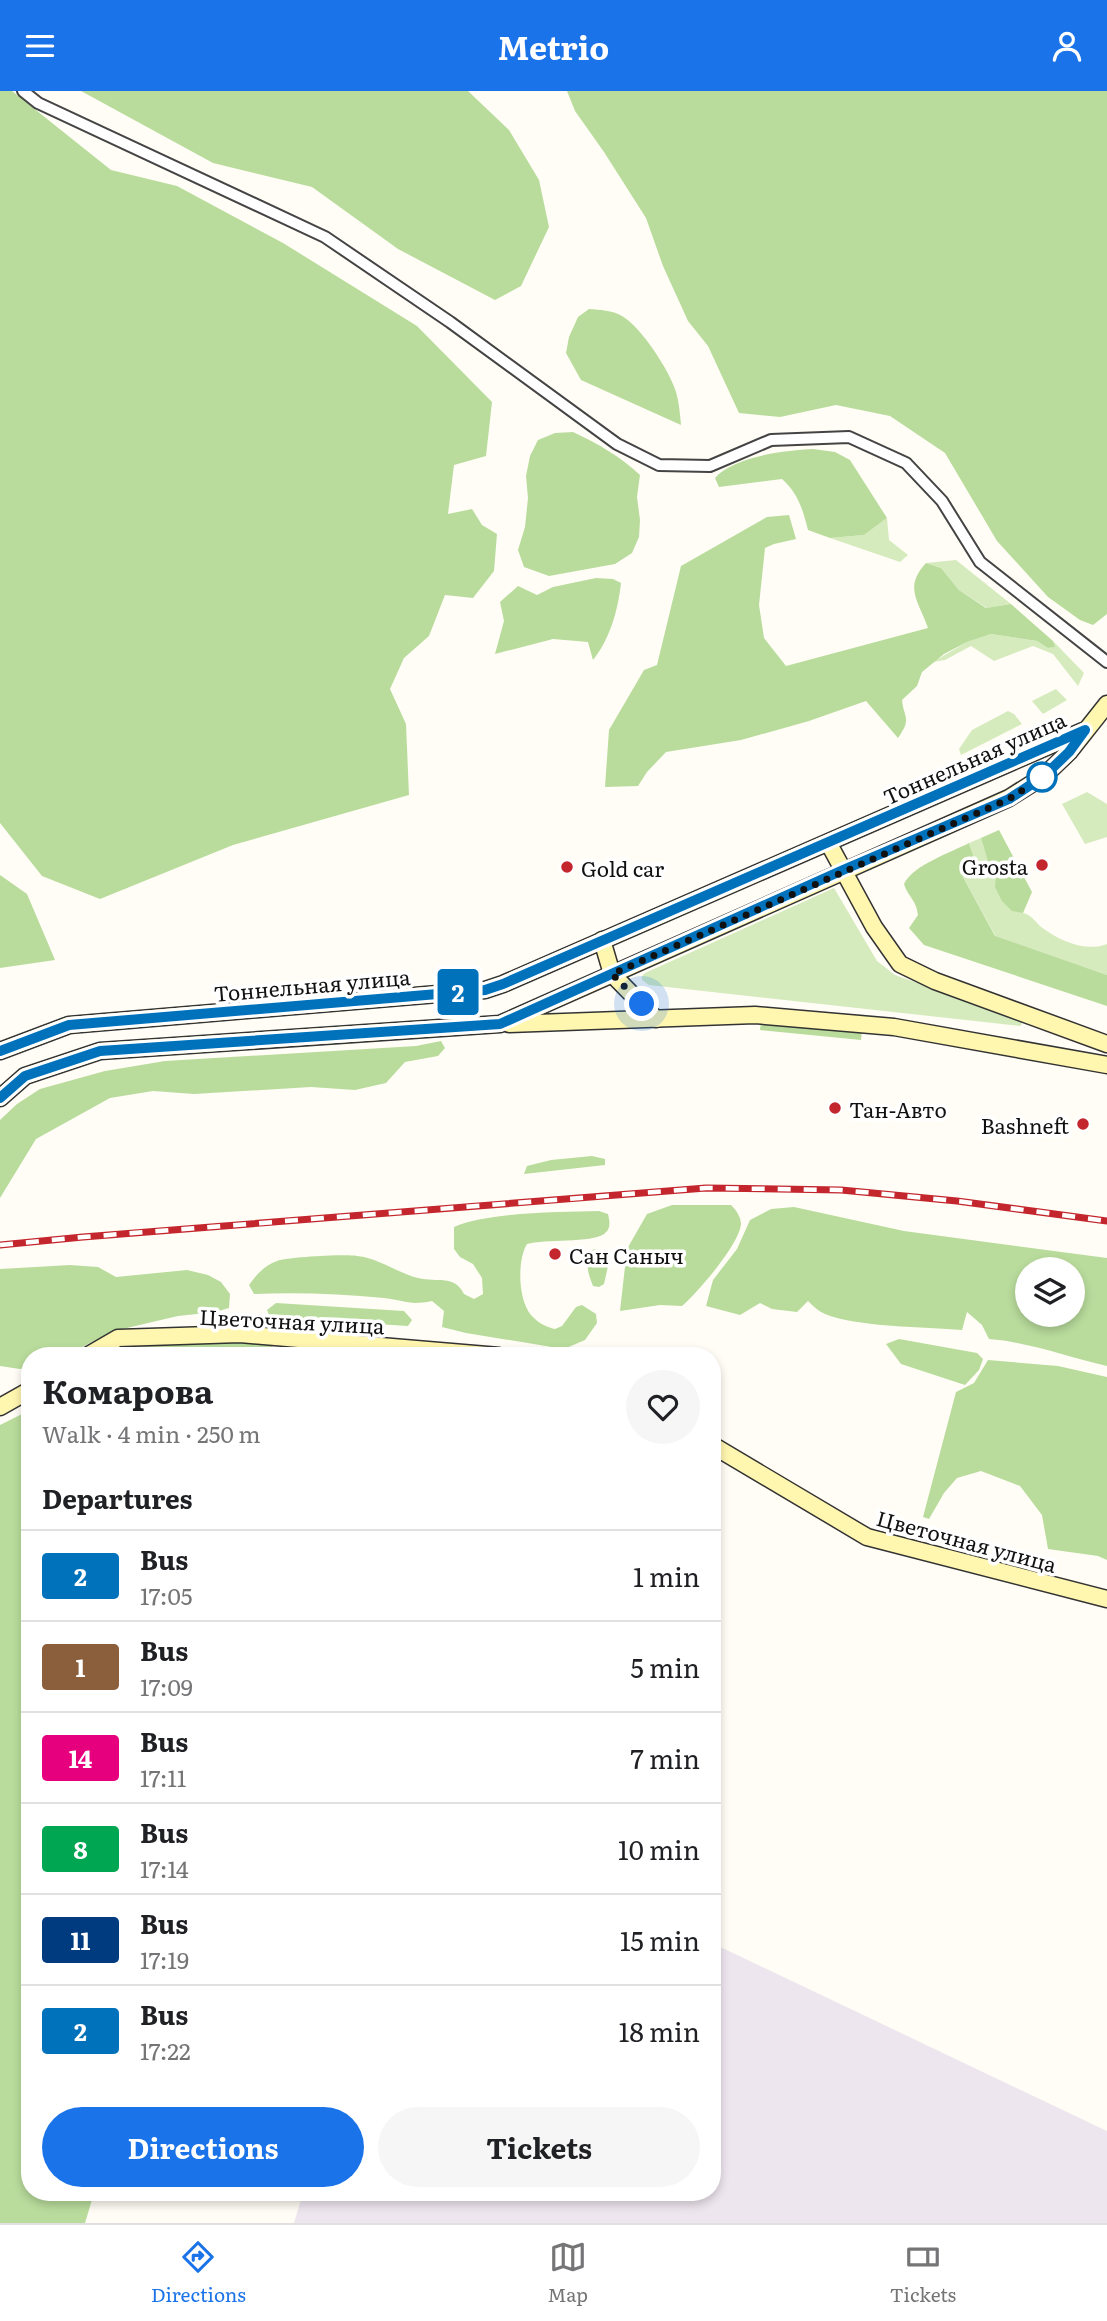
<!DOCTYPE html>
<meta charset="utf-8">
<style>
:root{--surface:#fff;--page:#f6f6f6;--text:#202124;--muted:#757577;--line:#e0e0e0;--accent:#1a73e8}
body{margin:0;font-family:Literata,serif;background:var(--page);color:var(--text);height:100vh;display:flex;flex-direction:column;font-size:26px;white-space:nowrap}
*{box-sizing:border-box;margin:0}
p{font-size:23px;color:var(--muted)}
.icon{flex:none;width:38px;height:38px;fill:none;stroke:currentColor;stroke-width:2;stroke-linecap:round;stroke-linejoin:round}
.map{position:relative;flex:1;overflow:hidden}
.drawer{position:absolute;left:21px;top:1256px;width:700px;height:854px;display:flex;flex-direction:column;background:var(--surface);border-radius:28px;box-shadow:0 4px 10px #0003}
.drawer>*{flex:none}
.badge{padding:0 14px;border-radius:5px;font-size:24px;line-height:46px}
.buttons{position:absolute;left:1015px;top:1166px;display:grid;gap:14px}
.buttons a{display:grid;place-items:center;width:70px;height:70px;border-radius:50%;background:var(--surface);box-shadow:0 4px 10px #0003;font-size:35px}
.you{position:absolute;width:35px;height:35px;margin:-18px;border:5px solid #fff;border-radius:50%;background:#1a73e8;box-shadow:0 0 0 10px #1a73e833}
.map>.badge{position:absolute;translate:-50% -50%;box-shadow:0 0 0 4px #fff}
h2{padding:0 21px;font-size:26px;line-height:63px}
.round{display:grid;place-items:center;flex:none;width:74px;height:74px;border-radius:37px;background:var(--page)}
.overview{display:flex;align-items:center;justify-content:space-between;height:119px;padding:0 21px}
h1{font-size:33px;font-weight:700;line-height:52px}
.primary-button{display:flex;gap:14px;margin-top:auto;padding:14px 21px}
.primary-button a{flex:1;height:80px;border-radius:42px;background:var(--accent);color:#fff;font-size:28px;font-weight:700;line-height:80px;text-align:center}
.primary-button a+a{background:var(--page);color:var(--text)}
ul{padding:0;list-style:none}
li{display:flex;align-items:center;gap:21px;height:91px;padding:0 21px;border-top:2px solid var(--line)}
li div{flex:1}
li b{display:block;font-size:26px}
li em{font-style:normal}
li .badge{min-width:77px;font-weight:700;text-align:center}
header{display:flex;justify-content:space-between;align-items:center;height:91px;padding:0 21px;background:var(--accent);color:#fff;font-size:32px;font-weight:700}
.tabs{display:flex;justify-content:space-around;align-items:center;height:98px;border-top:2px solid var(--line);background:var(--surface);font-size:19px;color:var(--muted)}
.tabs a{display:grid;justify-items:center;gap:4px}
.tabs .active{color:var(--accent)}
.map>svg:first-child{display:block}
</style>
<header><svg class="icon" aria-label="menu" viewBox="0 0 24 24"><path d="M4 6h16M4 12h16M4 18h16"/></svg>Metrio<svg class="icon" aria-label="person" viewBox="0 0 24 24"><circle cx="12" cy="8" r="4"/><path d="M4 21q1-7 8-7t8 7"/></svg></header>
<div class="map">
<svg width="1107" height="2132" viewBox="0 0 1107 2132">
<rect width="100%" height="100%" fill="#fffdf5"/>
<path fill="#eee6ef" d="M712,1852L1107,2040V2132H294L303,2102H712Z"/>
<g fill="#d5ebbd">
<path d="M887,427L889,449L908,464L900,471L830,447L864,444Z"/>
<path d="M956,469L1011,513L987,517L959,499L941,477L926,472Z"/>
<path d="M991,543L1037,550L1048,557L1054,556L1053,550L1084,582L1078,595L1053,563L1033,555L994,570L971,555L945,569L933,571L967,551Z"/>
<path d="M1056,598L1067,609L1043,623L1032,610Z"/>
<path d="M1008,620L1014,623L1022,633L961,664L959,658L972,639Z"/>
<path d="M1087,701L1107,713V746L1085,753L1062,713Z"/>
<path d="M981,747C990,778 1004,796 1023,822C1033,824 1036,833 1044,838C1062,851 1087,861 1107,853V884L996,846L963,786L976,773L969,752Z"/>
<path d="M834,797L877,870L895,884L1021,929L1022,933L1020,935L649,894L642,889V885L645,882Z"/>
</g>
<g fill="#b9dc9c" fill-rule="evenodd">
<path d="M0,0H12L111,79L177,95L283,152L417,235L492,311L486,365L454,374L448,423L472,418L482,434L497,443L494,480L473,507L445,504L429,545L404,567L390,598L406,633L409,704L233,754L100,808L42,785L0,732Z"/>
<path d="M81,0H468L509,39L539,89L549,136L521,195L495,209L398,158L312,96L213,72Z"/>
<path d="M567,0H1107V523L1093,534L1080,529L1048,506L997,450L945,362L890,325L836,314L780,326L739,322L708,255L688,230L663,175L646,127L604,61L575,20Z"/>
<path d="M589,218C600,219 612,219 622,225C641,236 670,280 676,301C679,311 680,323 681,334L581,289L566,262L569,246L578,226Z"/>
<path d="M573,341C598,353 620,365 640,384L637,406L640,429L639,446L632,462L615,473L549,485L524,476L518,459L525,436L528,407L526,385L530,365L538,349L555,342Z"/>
<path d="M813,358L835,361L850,369L887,427L864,444L830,447L808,439C803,419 798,402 782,388L719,396L715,387C732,366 786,359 813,358Z"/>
<path d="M789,424L796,448L774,453L765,457L759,514L764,547L786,575L928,537C919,510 903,497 926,472L941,477L959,499L986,517L1011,513L1053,550L1055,556L1048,557L1037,550L991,543L967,551L944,563L922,581L917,595L902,609C904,628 912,627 898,647L866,610L809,630L741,649L666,661L647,681L638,695L605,696L609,639L644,579L657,574L681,475L767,426Z"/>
<path d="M596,487L613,488L621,492C618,519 610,548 593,569L588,551L553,548L495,563L504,530L500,511L518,495L537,504L553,496Z"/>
<path d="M999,739L1032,801L1023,822L1012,820L1002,810L995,796L996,786L988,770L981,747Z"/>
<path d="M969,752L976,773L963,786L995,845L1107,884V915L924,854L909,837L918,824C916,808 908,806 904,793C913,774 950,762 969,752Z"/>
<path d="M0,784L27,803L55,869L0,877Z"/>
<path d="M761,931L862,940L861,949L760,939Z"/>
<path d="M441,950L445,957L438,965L405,971L386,992L355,999L311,996L194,1003L153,1000L110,1007L36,1048L0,1107V1029L17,1013L40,998L105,980L165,970L416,955Z"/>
<path d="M592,1065L605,1068V1074L524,1083L527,1075L551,1069Z"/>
<path d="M672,1114H731C736,1119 741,1126 741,1133C739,1154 698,1201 682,1215L660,1214L620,1220L627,1158L647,1123Z"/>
<path d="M794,1116L904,1140L1107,1167V1275C1068,1266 1028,1251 989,1248L982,1234L967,1221L962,1239C926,1236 855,1236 825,1223C818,1220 813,1215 808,1210L797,1221L772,1218L760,1212L740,1224L706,1215L713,1189L737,1158L750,1129L771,1118ZM1027,1178H1073V1223H1027Z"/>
<path d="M599,1120L608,1123C610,1131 611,1138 604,1143C592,1152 544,1148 527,1153C517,1169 518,1209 531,1224C538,1232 546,1236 555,1238L562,1235L576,1216L582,1214L596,1223L597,1232L585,1249L564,1258L466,1242L442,1236L444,1220L432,1210C408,1215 405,1209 384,1207C341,1203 297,1201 254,1203L249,1194C256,1184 265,1174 277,1170C288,1166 345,1163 357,1165C379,1167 397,1182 418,1187C438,1192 454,1183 464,1203L474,1208L483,1203L482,1187L473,1173L460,1166L454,1158V1136C488,1121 560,1121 599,1120Z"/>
<path d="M595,1158L606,1167L608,1175L604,1193L599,1196L593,1195C588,1182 585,1173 590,1160Z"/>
<path d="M70,1174L98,1176L116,1186L187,1179L208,1184L221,1191L230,1203L229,1217L215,1221L178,1225L114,1240L64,1265H30V1276L20,1278L0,1275V1178Z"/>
<path d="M276,1212L404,1220L412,1229L408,1235L270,1226L267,1219Z"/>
<path d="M899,1248L977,1262L983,1268L979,1279L965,1294L901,1273L886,1253Z"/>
<path d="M271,1251L276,1265H103L125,1254Z"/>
<path d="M988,1269L1058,1275L1107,1286V1469L1098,1465L1048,1458L1042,1424L1020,1395L981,1380L957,1387L944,1402L929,1428L923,1426L956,1301L974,1292Z"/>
<path d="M30,1319V2102H94L85,2132H0V1334Z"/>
</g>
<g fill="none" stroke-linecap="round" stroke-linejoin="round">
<g stroke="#444" stroke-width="14">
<path id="street" d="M23,0L38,12L325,146L450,231L617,353L659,374L710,375L771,349L849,346L906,372L942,410L980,471L1107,571"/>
</g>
<g stroke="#333" stroke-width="19">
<g id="secondary">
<path d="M829,753L874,836L900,873L935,890L1107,953"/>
<path d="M602,849L612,883L656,928"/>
<path d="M509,933L755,924L894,936L1107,974"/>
<path d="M0,960L69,934L485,899L503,893L1083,640"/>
<path d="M0,1007L25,985L100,960L500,933L1009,707L1044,685L1069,661L1107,613"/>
<path d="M87,1265L118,1247L240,1243L499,1265"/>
<path d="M0,1316L30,1299"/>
<path d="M712,1354L867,1446L1107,1508"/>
</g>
</g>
<use href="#street" stroke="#fff" stroke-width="10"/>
<use href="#secondary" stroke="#fff6b0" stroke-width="16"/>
<g stroke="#c4262e" stroke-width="7">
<path id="rail" d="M0,1154L83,1146L706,1097L841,1099L957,1110L1107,1130"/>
</g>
<use href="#rail" stroke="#fff" stroke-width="4.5" stroke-dasharray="13" stroke-linecap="butt"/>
</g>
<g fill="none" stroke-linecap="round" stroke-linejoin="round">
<g stroke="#fff" stroke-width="16">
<path id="line" d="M0,960L69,934L485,899L503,893L1085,639L1069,661L1044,685L1009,708L843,779L500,933L100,960L25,985L0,1007"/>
</g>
<use href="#line" stroke="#0072bc" stroke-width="10"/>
<path stroke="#111" stroke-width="7" stroke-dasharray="0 12.6" d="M642,913L612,883L1009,708L1044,685L1042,686"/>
</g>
<circle fill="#fff" stroke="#0072bc" stroke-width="3.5" cx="1042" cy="686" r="14"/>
<g fill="#c4262e" stroke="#fff" stroke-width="2.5">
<circle cx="1042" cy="774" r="7"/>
<circle cx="567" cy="776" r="7"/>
<circle cx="835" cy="1017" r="7"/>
<circle cx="1083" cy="1033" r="7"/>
<circle cx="555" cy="1163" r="7"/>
</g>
<g text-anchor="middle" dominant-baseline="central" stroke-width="7" stroke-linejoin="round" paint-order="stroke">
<g font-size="21" fill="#111" stroke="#fff">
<text transform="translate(974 666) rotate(-24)">Тоннельная улица</text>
<text transform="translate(312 893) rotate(-5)">Тоннельная улица</text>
<text transform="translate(292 1229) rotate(3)">Цветочная улица</text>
<text transform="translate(967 1449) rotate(15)">Цветочная улица</text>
</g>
<g font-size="21" fill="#111" stroke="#fff" text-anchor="start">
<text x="1028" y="774" text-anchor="end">Grosta</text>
<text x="581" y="776">Gold car</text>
<text x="849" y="1017">Тан-Авто</text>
<text x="1069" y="1033" text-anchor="end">Bashneft</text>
<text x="569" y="1163">Сан Саныч</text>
</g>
</g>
</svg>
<div class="buttons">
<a><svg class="icon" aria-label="layers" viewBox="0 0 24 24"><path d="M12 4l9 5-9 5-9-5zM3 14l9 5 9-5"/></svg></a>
</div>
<div class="you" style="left:642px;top:913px"></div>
<b class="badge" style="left:458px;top:901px;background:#0072bc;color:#fff">2</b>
<section class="drawer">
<div class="overview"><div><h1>Комарова</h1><p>Walk · 4 min · 250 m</p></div><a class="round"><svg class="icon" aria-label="heart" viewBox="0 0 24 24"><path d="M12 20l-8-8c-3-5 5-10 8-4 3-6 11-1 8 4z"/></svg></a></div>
<h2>Departures</h2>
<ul>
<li><span class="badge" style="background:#0072bc;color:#fff">2</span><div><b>Bus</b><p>17:05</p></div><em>1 min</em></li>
<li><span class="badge" style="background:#8b5e3c;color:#fff">1</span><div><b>Bus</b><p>17:09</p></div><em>5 min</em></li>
<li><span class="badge" style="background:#e6007e;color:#fff">14</span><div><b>Bus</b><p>17:11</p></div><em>7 min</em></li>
<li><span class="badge" style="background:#00a651;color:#fff">8</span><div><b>Bus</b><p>17:14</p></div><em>10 min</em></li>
<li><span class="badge" style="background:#003b80;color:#fff">11</span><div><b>Bus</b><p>17:19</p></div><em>15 min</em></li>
<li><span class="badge" style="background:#0072bc;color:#fff">2</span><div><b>Bus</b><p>17:22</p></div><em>18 min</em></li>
</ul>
<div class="primary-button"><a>Directions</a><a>Tickets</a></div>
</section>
</div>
<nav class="tabs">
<a class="active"><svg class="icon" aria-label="directions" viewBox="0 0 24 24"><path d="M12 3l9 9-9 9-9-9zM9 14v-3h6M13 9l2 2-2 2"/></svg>Directions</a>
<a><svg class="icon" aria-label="map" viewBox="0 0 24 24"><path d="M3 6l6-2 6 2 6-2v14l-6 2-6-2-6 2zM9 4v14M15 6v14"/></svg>Map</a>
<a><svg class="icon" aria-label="tickets" viewBox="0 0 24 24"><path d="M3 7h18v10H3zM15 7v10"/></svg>Tickets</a>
</nav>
